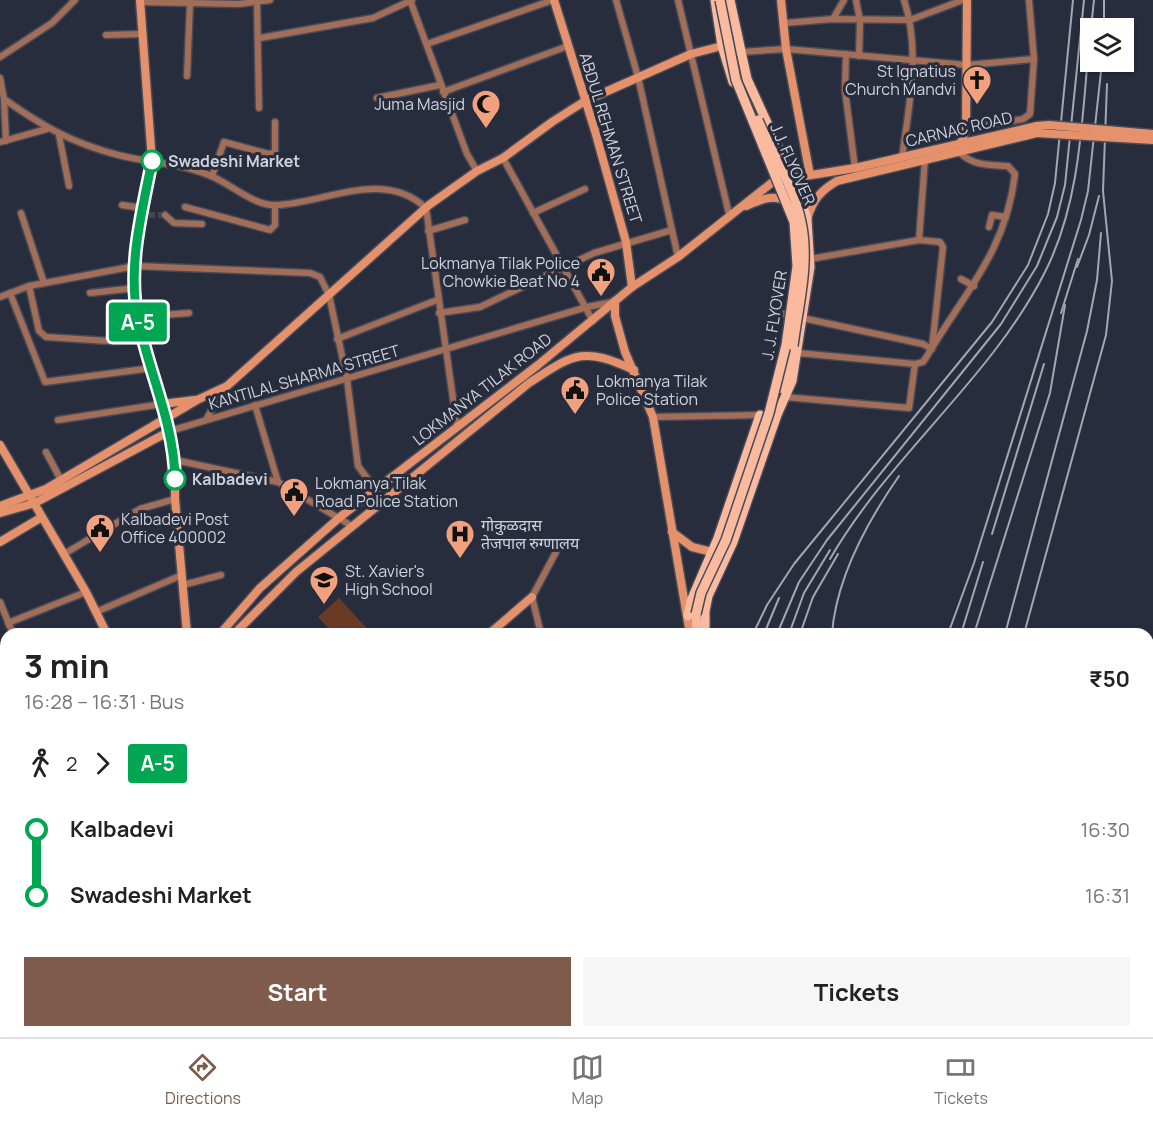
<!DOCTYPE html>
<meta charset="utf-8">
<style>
:root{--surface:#fff;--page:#f6f6f6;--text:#222;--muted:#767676;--line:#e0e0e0;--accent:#7f5b4b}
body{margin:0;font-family:Manrope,"Noto Sans Devanagari",sans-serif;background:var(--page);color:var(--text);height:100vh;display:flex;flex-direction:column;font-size:22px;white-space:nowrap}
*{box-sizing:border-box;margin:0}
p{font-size:20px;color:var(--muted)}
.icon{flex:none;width:33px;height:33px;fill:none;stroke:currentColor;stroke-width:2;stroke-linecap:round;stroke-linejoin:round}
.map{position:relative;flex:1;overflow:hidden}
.side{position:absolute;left:0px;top:628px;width:1154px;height:410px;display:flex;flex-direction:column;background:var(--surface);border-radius:18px 18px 0 0;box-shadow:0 2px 4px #0004}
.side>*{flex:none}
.badge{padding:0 12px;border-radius:4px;font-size:21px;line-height:39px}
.tools{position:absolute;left:1080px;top:18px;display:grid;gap:12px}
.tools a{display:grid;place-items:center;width:54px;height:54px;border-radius:0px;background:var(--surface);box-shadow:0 2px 4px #0004;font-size:30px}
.map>.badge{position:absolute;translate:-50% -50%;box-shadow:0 0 0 3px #fff}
.legs{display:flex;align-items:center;gap:9px;height:66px;padding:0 24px;font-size:20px}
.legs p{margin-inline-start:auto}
.overview{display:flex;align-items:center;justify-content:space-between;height:102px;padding:0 24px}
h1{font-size:33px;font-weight:700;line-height:45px}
.action{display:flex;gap:12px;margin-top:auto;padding:12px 24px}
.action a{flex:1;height:69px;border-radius:0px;background:var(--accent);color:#fff;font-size:24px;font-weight:700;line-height:69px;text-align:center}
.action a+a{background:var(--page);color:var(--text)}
ul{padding:0 24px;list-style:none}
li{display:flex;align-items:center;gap:21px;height:66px;font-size:22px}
li i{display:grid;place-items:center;width:9px;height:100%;margin:0 8px;background:currentColor}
li i::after{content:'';width:15px;height:15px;margin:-8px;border:4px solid;border-radius:50%;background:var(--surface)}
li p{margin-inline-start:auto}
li:first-child i{background:linear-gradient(#0000 50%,currentColor 0)}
li:last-child i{background:linear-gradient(currentColor 50%,#0000 0)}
.tabs{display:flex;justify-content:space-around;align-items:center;height:84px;border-top:2px solid var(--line);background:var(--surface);font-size:16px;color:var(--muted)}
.tabs a{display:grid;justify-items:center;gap:3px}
.tabs .on{color:var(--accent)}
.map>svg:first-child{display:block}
</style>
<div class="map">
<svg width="1153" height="1037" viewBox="0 0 1153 1037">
<rect width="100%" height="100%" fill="#282d3d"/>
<g fill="#6a3a24">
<path d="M339,598L371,633L369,634H334L318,617Z"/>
<path d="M261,1032H355L361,1037H262Z"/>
</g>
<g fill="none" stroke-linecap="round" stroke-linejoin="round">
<path stroke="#414655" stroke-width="6" stroke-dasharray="6 3" stroke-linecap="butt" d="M149,215H165"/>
<g stroke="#464b5a" stroke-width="9">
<g id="street">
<path d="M410,0L467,154L477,171"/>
<path d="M616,0L638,77L678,257"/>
<path d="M678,0L729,214"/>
<path d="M856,0L860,21L859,56"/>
<path d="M140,2L239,4L270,0"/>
<path d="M257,2L259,108"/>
<path d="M833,19L844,0"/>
<path d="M785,23L833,19L910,20L963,0"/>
<path d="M106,35L142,34"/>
<path d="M260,38L373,18L412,0"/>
<path d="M427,44L553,0"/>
<path d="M741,52L786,49L967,65L1034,59"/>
<path d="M846,54L845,90L855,168"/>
<path d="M0,57L52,23L75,0"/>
<path d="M187,76L190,4"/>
<path d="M0,78L4,99L6,141"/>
<path d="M443,92L568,46"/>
<path d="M377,98L440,85"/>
<path d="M4,99C42,126 72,143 118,155C149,163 181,163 211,176C231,184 255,207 277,205C326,203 383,168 426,208L457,427"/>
<path d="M966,129L1023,119L1030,114L1034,59L1029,0"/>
<path d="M59,135L69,186"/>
<path d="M0,142L47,129"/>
<path d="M503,158L593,321"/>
<path d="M902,158C909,105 921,51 904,0"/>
<path d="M212,176L224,142L269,154L275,152V122"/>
<path d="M122,205L143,208"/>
<path d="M185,207L270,230L275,225V206"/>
<path d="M21,213L44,283"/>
<path d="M533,213L585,189"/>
<path d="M165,215L174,223L202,224"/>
<path d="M989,227L992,215L1006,217"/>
<path d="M428,231L465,220"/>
<path d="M919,240L925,159"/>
<path d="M810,259L919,240L940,242L943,247L932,348"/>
<path d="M961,279L974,286"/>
<path d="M29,286L39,331L46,337L109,341L143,340"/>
<path d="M10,293L45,382L152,368"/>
<path d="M90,293L135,288"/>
<path d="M0,297L29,286L135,266L310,273L320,277L329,295L347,379L358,466L376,490"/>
<path d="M439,313L480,307L594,253L672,230"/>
<path d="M784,314L923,344L932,349"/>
<path d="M137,317L189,313"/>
<path d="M337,339L437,300"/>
<path d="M798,353L915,364L923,362L927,356C964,293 1006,252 1015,174L1008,166C989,165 974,166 960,153"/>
<path d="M785,397L909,408L915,364"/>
<path d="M255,405L278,482"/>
<path d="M653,417L760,415"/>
<path d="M207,418L224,388"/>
<path d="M58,420L162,404"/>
<path d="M170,431L587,307L613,302"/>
<path d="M46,452L61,480"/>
<path d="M175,460L278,482L352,526"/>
<path d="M64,554L140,509L175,499"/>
<path d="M183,585L221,575"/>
<path d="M0,602L13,634"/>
<path d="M96,612L182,575"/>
<path d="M8,623L86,592"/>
<path d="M541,634L532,597L556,552"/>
<path d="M0,670L6,669"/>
<path d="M0,698L6,695"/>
<path d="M0,733L6,730"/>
<path d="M0,905L6,903"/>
</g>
</g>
<g stroke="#464b5a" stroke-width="11">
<g id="secondary">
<path d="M140,0L152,161L137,244L135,288L137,317L167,420L175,460V499L187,634"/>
<path d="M554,0L595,131L626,242L632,287"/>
<path d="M781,0L786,49L810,175"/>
<path d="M960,145L966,129L967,0"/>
<path d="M746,206C760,200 772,194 787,201"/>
<path d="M807,219C813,200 820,191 837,181L1037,133"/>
<path d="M615,301V316L625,352L653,417L690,634"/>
<path d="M162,404L195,400"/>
<path d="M0,445L86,592L107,634"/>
<path d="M0,506L46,489L197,400L227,386L429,205L477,171L503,158L552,122L585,101L691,54L722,46L741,52"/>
<path d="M0,513L35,503L170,431"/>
<path d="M672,532L692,547L716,553"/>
<path d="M0,542L42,517"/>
<path d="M220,634L260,588L340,517L538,365L632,287L678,257L774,181L855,168L1037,126"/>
<path d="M234,634L296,572L529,383C574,354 582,346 634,370"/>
<path d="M489,634L532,597"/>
<path d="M0,783L6,781"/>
<path d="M0,798L6,796"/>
<path d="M0,918L6,932"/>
<path d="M44,1032L46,1037"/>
<path d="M238,1032L239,1037"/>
<path d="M254,1032L255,1037"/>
<path d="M637,1032L643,1037"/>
<path d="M650,1032L657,1037"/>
</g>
</g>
<g stroke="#464b5a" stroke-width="12">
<g id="primary">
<path d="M715,0L722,46L733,82"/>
<path d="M783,389L793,346"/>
<path d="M696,614L697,634"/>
<path d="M688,616L691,601L718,538L760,415"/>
<path d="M705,634V611L708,596L733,542L777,415L792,381L810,267L807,219L797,188L747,79L730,0"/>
<path d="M1148,853L1153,830"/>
<path d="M1148,901L1153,877"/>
<path d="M737,1032L738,1037"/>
<path d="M748,1032V1037"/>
<path d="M1105,1037L1106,1032"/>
<path d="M1116,1037L1117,1032"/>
</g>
</g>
<use href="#street" stroke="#a26e57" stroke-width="6"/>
<use href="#secondary" stroke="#e4916c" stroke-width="8"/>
<use href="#primary" stroke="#fbba9e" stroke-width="9"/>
<g stroke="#a2a7b2" stroke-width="2">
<path d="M1104,0V28"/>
<path d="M1091,28L1094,0"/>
<path d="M1077,267L1089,235L1099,196"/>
<path d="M1061,313L1078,259"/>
<path d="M992,534L1044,364"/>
<path d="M830,559C890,455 991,379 1045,272C1082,199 1082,113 1090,33"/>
<path d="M753,634L767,605L794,564L992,322L1028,265L1048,214L1055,183L1073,0"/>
<path d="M764,634L779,598"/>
<path d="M777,634L799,582L827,540L1001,324L1037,266L1057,217L1065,185L1084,0"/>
<path d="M789,634L804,593L830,550"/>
<path d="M800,634L813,597L838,554"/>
<path d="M832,634C836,578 867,522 899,476"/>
<path d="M948,634L974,563L1081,220L1088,191L1102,62"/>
<path d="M961,634L983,562"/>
<path d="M974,634L1050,393L1065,305"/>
<path d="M1005,634L1087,331L1097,280L1101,233"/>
<path d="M1024,634L1106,335L1112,281L1103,191L1107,84"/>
</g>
<g stroke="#464b5a" stroke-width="11" stroke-linecap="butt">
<g id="secondary-bridge">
<path d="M1037,126L1049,125L1153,134"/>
<path d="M1037,133L1153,140"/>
</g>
</g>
<g stroke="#464b5a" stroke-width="12" stroke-linecap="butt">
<g id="primary-bridge">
<path d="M758,120C772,153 794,187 801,222C810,263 798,306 793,346"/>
<path d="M696,614L701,593L726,540L769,413L786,345L797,266L794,222L736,80L720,0"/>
</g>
</g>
<use href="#secondary-bridge" stroke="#e4916c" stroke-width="8"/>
<use href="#primary-bridge" stroke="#fbba9e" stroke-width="9"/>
</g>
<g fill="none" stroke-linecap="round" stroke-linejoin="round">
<g stroke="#fff" stroke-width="14">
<path id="line-1" d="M152,161C142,212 127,267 138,319C149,373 174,423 175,479"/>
</g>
<use href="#line-1" stroke="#00a651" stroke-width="9"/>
</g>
<defs>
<g id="church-pin" transform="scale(1.5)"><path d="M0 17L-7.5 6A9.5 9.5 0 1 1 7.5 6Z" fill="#f1a17d" stroke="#282d3d"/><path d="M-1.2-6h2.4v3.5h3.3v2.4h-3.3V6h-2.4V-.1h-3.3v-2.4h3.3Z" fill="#111"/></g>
<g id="mosque-pin" transform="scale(1.5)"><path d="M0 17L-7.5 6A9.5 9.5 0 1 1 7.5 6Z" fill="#f1a17d" stroke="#282d3d"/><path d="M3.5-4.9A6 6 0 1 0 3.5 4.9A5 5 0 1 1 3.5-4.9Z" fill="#111"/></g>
<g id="civic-pin" transform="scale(1.5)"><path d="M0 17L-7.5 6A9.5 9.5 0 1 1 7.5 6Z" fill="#f1a17d" stroke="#282d3d"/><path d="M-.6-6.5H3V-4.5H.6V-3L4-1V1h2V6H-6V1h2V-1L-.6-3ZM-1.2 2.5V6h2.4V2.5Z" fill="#111"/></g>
<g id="hospital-pin" transform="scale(1.5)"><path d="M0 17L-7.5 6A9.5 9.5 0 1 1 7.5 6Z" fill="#f1a17d" stroke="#282d3d"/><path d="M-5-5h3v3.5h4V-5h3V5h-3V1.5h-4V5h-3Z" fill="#111"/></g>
<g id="school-pin" transform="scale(1.5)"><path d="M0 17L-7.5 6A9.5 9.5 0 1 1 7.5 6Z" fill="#f1a17d" stroke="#282d3d"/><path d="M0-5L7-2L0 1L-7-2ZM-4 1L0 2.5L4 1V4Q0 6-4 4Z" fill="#111"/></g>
</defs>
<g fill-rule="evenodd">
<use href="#church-pin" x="977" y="80"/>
<use href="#mosque-pin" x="486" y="104"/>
<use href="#civic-pin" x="601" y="272"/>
<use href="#civic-pin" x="575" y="390"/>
<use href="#civic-pin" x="294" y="492"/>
<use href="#civic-pin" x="100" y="528"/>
<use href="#hospital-pin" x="460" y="534"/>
<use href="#school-pin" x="324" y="580"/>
</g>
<g fill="#fff" stroke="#00a651" stroke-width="3">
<circle cx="152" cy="161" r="10"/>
<circle cx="175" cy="479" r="10"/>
</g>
<g text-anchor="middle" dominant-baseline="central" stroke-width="6" stroke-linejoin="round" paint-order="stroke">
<g font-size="16" fill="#ced2dc" stroke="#282d3d" text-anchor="start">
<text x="956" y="71" text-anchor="end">St Ignatius<tspan x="956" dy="18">Church Mandvi</tspan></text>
<text x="465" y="104" text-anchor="end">Juma Masjid</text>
<text x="580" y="263" text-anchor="end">Lokmanya Tilak Police<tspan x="580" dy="18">Chowkie Beat No 4</tspan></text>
<text x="596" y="381">Lokmanya Tilak<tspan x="596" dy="18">Police Station</tspan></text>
<text x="315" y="483">Lokmanya Tilak<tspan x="315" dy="18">Road Police Station</tspan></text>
<text x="121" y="519">Kalbadevi Post<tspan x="121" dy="18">Office 400002</tspan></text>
<text x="481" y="525">गोकुळदास<tspan x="481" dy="18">तेजपाल रुग्णालय</tspan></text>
<text x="345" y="571">St. Xavier's<tspan x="345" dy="18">High School</tspan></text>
</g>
<g font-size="16" fill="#ced2dc" stroke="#282d3d">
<text transform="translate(959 129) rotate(-13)">CARNAC ROAD</text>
<text transform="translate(611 138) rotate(73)">ABDUL REHMAN STREET</text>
<text transform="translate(793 164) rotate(66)">J.J. FLYOVER</text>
<text transform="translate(774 315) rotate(-81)">J. J. FLYOVER</text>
<text transform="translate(304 377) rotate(-16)">KANTILAL SHARMA STREET</text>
<text transform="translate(482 389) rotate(-38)">LOKMANYA TILAK ROAD</text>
</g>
<g font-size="16" font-weight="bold" fill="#ced2dc" stroke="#282d3d" text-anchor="start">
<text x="168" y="161">Swadeshi Market</text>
<text x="192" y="479">Kalbadevi</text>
</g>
</g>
</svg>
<div class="tools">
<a><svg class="icon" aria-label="layers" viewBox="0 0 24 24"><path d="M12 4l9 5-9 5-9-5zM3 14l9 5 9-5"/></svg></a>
</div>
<b class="badge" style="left:138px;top:322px;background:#00a651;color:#fff">A-5</b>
<section class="side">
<div class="overview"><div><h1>3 min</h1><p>16:28 – 16:31 · Bus</p></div><b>₹50</b></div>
<div class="legs"><svg class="icon" aria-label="walk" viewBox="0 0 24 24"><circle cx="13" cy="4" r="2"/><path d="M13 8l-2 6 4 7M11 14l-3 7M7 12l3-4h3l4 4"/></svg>2<svg class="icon" aria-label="forward" viewBox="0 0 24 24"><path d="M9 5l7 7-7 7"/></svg><b class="badge" style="background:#00a651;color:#fff">A-5</b></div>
<ul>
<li><i style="color:#00a651"></i><b>Kalbadevi</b><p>16:30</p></li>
<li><i style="color:#00a651"></i><b>Swadeshi Market</b><p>16:31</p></li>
</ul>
<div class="action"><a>Start</a><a>Tickets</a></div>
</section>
</div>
<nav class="tabs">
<a class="on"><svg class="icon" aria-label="directions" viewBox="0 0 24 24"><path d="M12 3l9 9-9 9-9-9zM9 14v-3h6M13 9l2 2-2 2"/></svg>Directions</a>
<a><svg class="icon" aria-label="map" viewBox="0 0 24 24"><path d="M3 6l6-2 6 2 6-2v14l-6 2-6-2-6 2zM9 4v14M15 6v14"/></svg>Map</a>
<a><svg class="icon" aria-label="tickets" viewBox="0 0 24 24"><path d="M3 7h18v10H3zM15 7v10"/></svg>Tickets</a>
</nav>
